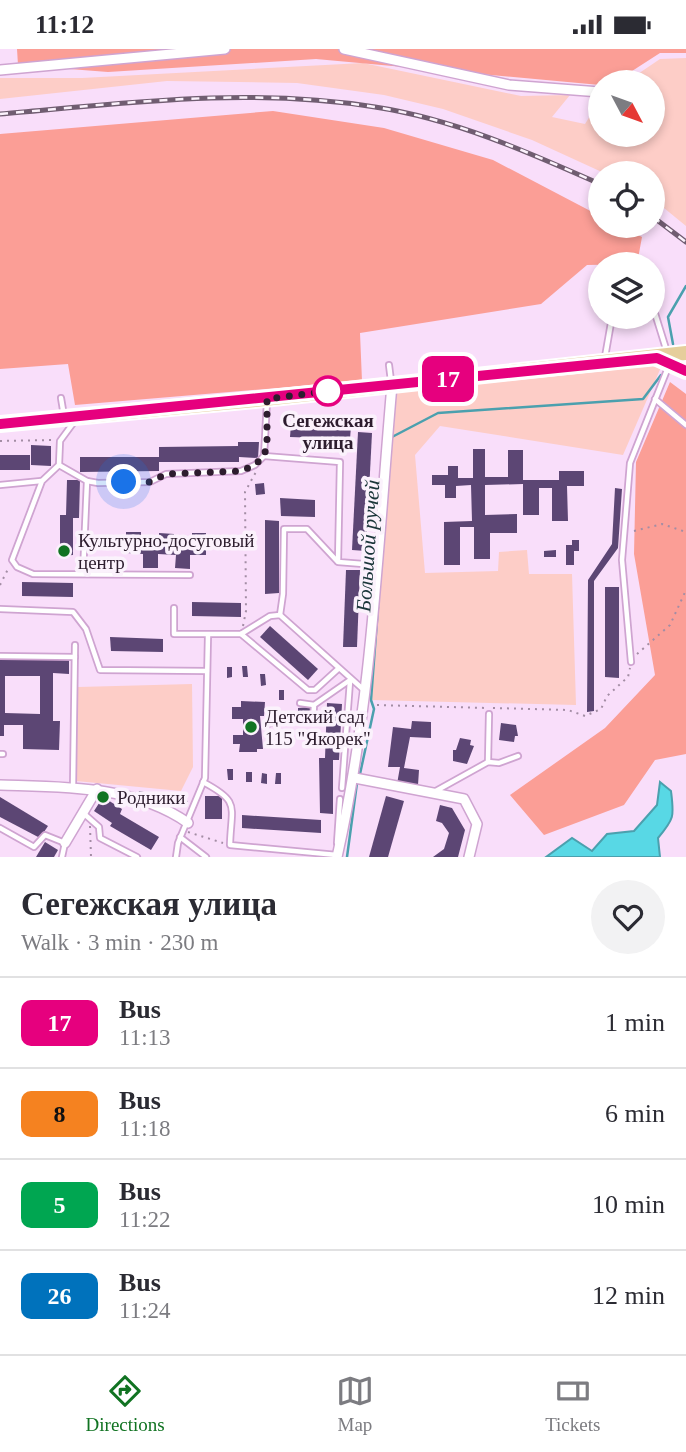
<!DOCTYPE html>
<meta charset="utf-8">
<style>
:root{--surface:#fff;--page:#f2f2f3;--text:#2b2b33;--muted:#7c7c81;--line:#e1e1e2;--accent:#117322}
body{margin:0;font-family:"Times New Roman",serif;background:var(--page);color:var(--text);height:100vh;display:flex;flex-direction:column;font-size:26px;white-space:nowrap}
*{box-sizing:border-box;margin:0}
p{font-size:23px;color:var(--muted)}
.icon{flex:none;width:38px;height:38px;fill:none;stroke:currentColor;stroke-width:2;stroke-linecap:round;stroke-linejoin:round}
.map{position:relative;height:808px;overflow:hidden}
.sheet{display:flex;flex-direction:column;background:var(--surface);flex:1}
.sheet>*{flex:none}
.badge{padding:0 14px;border-radius:10px;font-size:24px;line-height:46px}
.needle{width:46px;rotate:131deg}
.buttons{position:absolute;left:588px;top:21px;display:grid;gap:14px}
.buttons a{display:grid;place-items:center;width:77px;height:77px;border-radius:50%;background:var(--surface);box-shadow:0 4px 10px #0003;font-size:35px}
.you{position:absolute;width:35px;height:35px;margin:-18px;border:5px solid #fff;border-radius:50%;background:#1a73e8;box-shadow:0 0 0 10px #1a73e833}
.map>.badge{position:absolute;translate:-50% -50%;box-shadow:0 0 0 4px #fff}
.round{display:grid;place-items:center;flex:none;width:74px;height:74px;border-radius:37px;background:var(--page)}
.overview{display:flex;align-items:center;justify-content:space-between;height:119px;padding:0 21px}
h1{font-size:33px;font-weight:800;line-height:52px}
ul{padding:0;list-style:none}
li{display:flex;align-items:center;gap:21px;height:91px;padding:0 21px;border-top:2px solid var(--line)}
li div{flex:1}
li b{display:block;font-size:26px}
li em{font-style:normal}
li .badge{min-width:77px;font-weight:700;text-align:center}
.status{display:flex;justify-content:space-between;align-items:center;height:49px;padding:0 35px;background:var(--surface);direction:ltr}
.status svg{height:19px;fill:currentColor}
.dock{display:flex;justify-content:space-around;align-items:center;height:98px;border-top:2px solid var(--line);background:var(--surface);font-size:19px;color:var(--muted)}
.dock a{display:grid;justify-items:center;gap:4px}
.dock .active{color:var(--accent)}
.map>svg:first-child{display:block}
</style>
<div class="status"><b>11:12</b><svg viewBox="0 0 49 12"><path d="M0 12V9h3v3zM5 12V6h3v6zM10 12V3h3v9zM15 12V0h3v12zM26 1h20v11H26zM47 4h2v5h-2z"/></svg></div>
<div class="map">
<svg width="686" height="808" viewBox="0 0 686 808">
<rect width="100%" height="100%" fill="#f9defa"/>
<g fill="#fdcdc7">
<path d="M686,9V177L653,150V124H604L532,91L443,60L384,46L297,34L167,32L0,50V29H82L363,14L521,47L570,46L552,68L585,75L600,51V86H653V33H626L660,10Z"/>
<path d="M662,316L623,406L440,377L415,406L425,524L498,522L499,503L527,501L529,525H572L576,656L371,651L394,342Z"/>
<path d="M192,635L193,718L181,742L76,732L78,638Z"/>
</g>
<g fill="#fb9e96">
<path d="M17,0H686V4H660L615,33L600,36L316,10L108,23L18,16Z"/>
<path d="M273,62L384,79L493,111L600,167V177H620L642,188L637,215L587,216L541,255L360,284L362,332L75,356L68,315L0,320V85Z"/>
<path d="M670,333L686,345V705L655,711L624,756L544,786L510,746L605,679L655,626L634,505L636,413Z"/>
</g>
<path fill="#58d8e5" stroke="#4ba0ae" stroke-width="2" d="M660,733L671,742C674,767 675,769 658,789L660,808H546L572,789L592,802L607,785L634,782L657,756Z"/>
<g fill="none" stroke-linecap="round" stroke-linejoin="round">
<g stroke="#4ba0ae" stroke-width="2.5">
<path d="M673,295L668,268L686,237"/>
<path d="M392,388L438,364L643,350L661,326"/>
<path d="M360,725L374,660L371,651L378,558"/>
<path d="M347,808L357,734"/>
</g>
</g>
<g fill="#5c4674" fill-rule="evenodd">
<path d="M298,373L351,377L350,390L290,388L291,375Z"/>
<path d="M358,383L372,384L366,502L352,501Z"/>
<path d="M238,393H259L258,409L239,408V413H159V422L80,423V408H159V398L238,397Z"/>
<path d="M31,396L51,397V417L31,416Z"/>
<path d="M473,400H485V428H508V401H523V431H559V422H584V437H567L568,472H552V439H539V466H523V435L485,436V466L517,465V484H490V510H474V478H460V516H444V473L472,472L471,436L456,437V449H445V436H432V426H448V417H458V429H473Z"/>
<rect x="0" y="406" width="30" height="15"/>
<path d="M67,431H80L79,469H73V506L60,507V466H66Z"/>
<path d="M264,434L265,445L256,446L255,435Z"/>
<path d="M615,439L622,440L618,499L594,532V662L587,663L588,531L612,495Z"/>
<path d="M280,449L315,451V468L281,467Z"/>
<path d="M265,471L279,472V544L265,545Z"/>
<path d="M126,483H141V497L159,498V484L174,485V498L192,499V484H206V506H190V520L175,519L176,506L158,505V519H143V505L126,504Z"/>
<path d="M572,491H579V502H574V516H566V496H572Z"/>
<path d="M556,501V508H544V502Z"/>
<path d="M346,521H360L357,598H343Z"/>
<path d="M22,533L73,534V548L22,547Z"/>
<path d="M605,538H619V629L605,628Z"/>
<path d="M192,553L241,554V568L192,567Z"/>
<path d="M270,577L318,620L308,631L260,588Z"/>
<path d="M110,588L163,590V603L111,602Z"/>
<path d="M0,610H69V625L53,624V672H60L59,701L23,700V676H4V687H0ZM5,627H40V665L5,664Z"/>
<path d="M242,617H247L248,628H243Z"/>
<path d="M227,618H232V628L227,629Z"/>
<path d="M260,625H265L266,636L261,637Z"/>
<rect x="279" y="641" width="5" height="10"/>
<path d="M241,652L265,653L264,667H260L263,700H257V703H239L240,695H233V686H243V670H232V658H241Z"/>
<path d="M327,654L342,655L339,711H333V765L320,764L319,709H325Z"/>
<path d="M310,658L311,667H298V659Z"/>
<path d="M412,672L431,673V689L410,688L404,719L419,721L418,736L397,735L400,718H388L393,678L411,680Z"/>
<path d="M501,674L516,676L518,687H515L514,693L499,691Z"/>
<path d="M460,689L471,691L470,696L474,697L467,715L453,712V701H456Z"/>
<path d="M227,720H233V731H228Z"/>
<rect x="246" y="723" width="6" height="10"/>
<path d="M262,724L267,725V735L261,734Z"/>
<path d="M276,724H281V735H275Z"/>
<path d="M139,742L188,752L187,758L138,746Z"/>
<rect x="205" y="747" width="17" height="23"/>
<path d="M386,747L404,752L388,808H369Z"/>
<path d="M0,748L48,777L40,789L0,768Z"/>
<path d="M103,748L122,760L120,765L159,788L151,801L110,777L112,774L94,762Z"/>
<path d="M440,756L452,759L465,781L458,808H433L444,800L449,784L442,774L436,772Z"/>
<path d="M242,766L321,771V784L242,779Z"/>
<path d="M45,793L58,801L54,808H36Z"/>
</g>
<g fill="none" stroke-linecap="round" stroke-linejoin="round">
<g stroke="#cfa4d1" stroke-width="8">
<g id="service">
<path d="M653,258L667,303"/>
<path d="M605,308L612,268"/>
<path d="M389,316L391,332"/>
<path d="M61,349L64,367"/>
<path d="M655,350L686,376"/>
<path d="M74,373L60,392L59,416L42,432L12,511L17,518L33,525L190,526"/>
<path d="M264,407L340,413L338,513L376,516"/>
<path d="M59,416L87,432L98,434L150,433L166,425L241,422L255,416L264,407L267,352"/>
<path d="M0,436L41,432"/>
<path d="M83,525L87,432"/>
<path d="M174,559V585H241L270,567L280,566L365,642"/>
<path d="M0,560L73,563L86,580L100,621L207,622"/>
<path d="M280,566L283,545L284,480H307L337,512"/>
<path d="M241,585L308,641H315L338,620"/>
<path d="M0,607L75,608"/>
<path d="M631,613L622,511L630,414L669,316"/>
<path d="M300,654L314,656"/>
<path d="M268,675L286,670L313,673L314,656L350,631"/>
<path d="M0,705H3"/>
<path d="M488,713L489,665"/>
<path d="M203,733C241,753 231,757 230,796L337,806"/>
<path d="M73,738L75,596"/>
<path d="M342,739L350,632"/>
<path d="M434,743L488,713L499,714L518,707"/>
<path d="M82,763L99,778L100,789L137,808"/>
<path d="M0,779L34,798L45,786L65,794L62,808"/>
<path d="M180,788L206,808"/>
<path d="M337,794L340,750"/>
<path d="M176,808L178,794L205,729L208,586"/>
</g>
</g>
<g stroke="#cfa4d1" stroke-width="12">
<g id="minor">
<path d="M344,0L509,36L600,43"/>
<path d="M0,21L225,0"/>
<path d="M355,729L464,750L477,775L469,808"/>
<path d="M0,736C63,738 134,736 188,774"/>
<path d="M65,794L97,740"/>
<path d="M337,808C372,653 378,494 392,336"/>
</g>
</g>
<g stroke="#fff" stroke-width="18">
<g id="primary">
<path d="M657,309L686,322"/>
<path d="M0,375L255,351L686,304"/>
</g>
</g>
<g stroke="#a38da4" stroke-width="2" stroke-dasharray="2 5" stroke-linecap="butt">
<path d="M0,392L52,391"/>
<path d="M634,482L662,475L686,483"/>
<path d="M0,536L9,518"/>
<path d="M243,577L246,562L245,443L257,421"/>
<path d="M637,605L670,576L686,541"/>
<path d="M377,656L487,659"/>
<path d="M493,659L568,661L585,667L601,660L607,647L628,628L630,619"/>
<path d="M90,777L91,808"/>
<path d="M188,783L223,794"/>
</g>
<use href="#service" stroke="#fff" stroke-width="4.5"/>
<use href="#minor" stroke="#fff" stroke-width="9"/>
<use href="#primary" stroke="#e6ce9c" stroke-width="14"/>
<g stroke="#705d71" stroke-width="5">
<g id="rail">
<path d="M0,65C126,54 249,38 375,58C454,70 528,103 600,135"/>
<path d="M653,168L686,193"/>
</g>
</g>
<use href="#rail" stroke="#fbf2fc" stroke-width="2.5" stroke-dasharray="8" stroke-linecap="butt"/>
</g>
<g fill="none" stroke-linecap="round" stroke-linejoin="round">
<g stroke="#fff" stroke-width="16">
<path id="line" d="M0,375L657,309L686,322"/>
</g>
<use href="#line" stroke="#e6007e" stroke-width="10"/>
<path stroke="#2d1d2e" stroke-width="7" stroke-dasharray="0 12.6" d="M124,433H150L166,425L241,422L255,416L264,407L267,396V350L328,342"/>
</g>
<circle fill="#fff" stroke="#e6007e" stroke-width="3.5" cx="328" cy="342" r="14"/>
<g fill="#117322" stroke="#fbf2fc" stroke-width="2.5">
<circle cx="64" cy="502" r="7"/>
<circle cx="251" cy="678" r="7"/>
<circle cx="103" cy="748" r="7"/>
</g>
<g text-anchor="middle" dominant-baseline="central" stroke-width="7" stroke-linejoin="round" paint-order="stroke">
<g font-size="19" font-weight="bold" fill="#2d1d2e" stroke="#fbf2fc">
<text x="328" y="371">Сегежская<tspan x="328" dy="22">улица</tspan></text>
</g>
<g font-size="19" fill="#2d1d2e" stroke="#fbf2fc" text-anchor="start">
<text x="78" y="491">Культурно-досуговый<tspan x="78" dy="22">центр</tspan></text>
<text x="265" y="667">Детский сад<tspan x="265" dy="22">115 "Якорек"</tspan></text>
<text x="117" y="748">Родники</text>
</g>
<g font-size="21" font-style="italic" fill="#1a3639" stroke="#fbf2fc">
<text transform="translate(368 497) rotate(-86)">Большой ручей</text>
</g>
</g>
</svg>
<div class="buttons">
<a><svg class="needle" viewBox="-14 -14 28 28"><path d="M0-13l5 13h-10z" fill="#e53935"/><path d="M0 13l5-13h-10z" fill="#7c7c81"/></svg></a>
<a><svg class="icon" aria-label="locate" viewBox="0 0 24 24"><circle cx="12" cy="12" r="6"/><path d="M12 2v4M12 18v4M2 12h4M18 12h4"/></svg></a>
<a><svg class="icon" aria-label="layers" viewBox="0 0 24 24"><path d="M12 4l9 5-9 5-9-5zM3 14l9 5 9-5"/></svg></a>
</div>
<div class="you" style="left:124px;top:433px"></div>
<b class="badge" style="left:448px;top:330px;background:#e6007e;color:#fff">17</b>
</div>
<section class="sheet">
<div class="overview"><div><h1>Сегежская улица</h1><p>Walk · 3 min · 230 m</p></div><a class="round"><svg class="icon" aria-label="heart" viewBox="0 0 24 24"><path d="M12 20l-8-8c-3-5 5-10 8-4 3-6 11-1 8 4z"/></svg></a></div>
<ul>
<li><span class="badge" style="background:#e6007e;color:#fff">17</span><div><b>Bus</b><p>11:13</p></div><em>1 min</em></li>
<li><span class="badge" style="background:#f58220;color:#111">8</span><div><b>Bus</b><p>11:18</p></div><em>6 min</em></li>
<li><span class="badge" style="background:#00a651;color:#fff">5</span><div><b>Bus</b><p>11:22</p></div><em>10 min</em></li>
<li><span class="badge" style="background:#0072bc;color:#fff">26</span><div><b>Bus</b><p>11:24</p></div><em>12 min</em></li>
</ul>
</section>
<nav class="dock">
<a class="active"><svg class="icon" aria-label="directions" viewBox="0 0 24 24"><path d="M12 3l9 9-9 9-9-9zM9 14v-3h6M13 9l2 2-2 2"/></svg>Directions</a>
<a><svg class="icon" aria-label="map" viewBox="0 0 24 24"><path d="M3 6l6-2 6 2 6-2v14l-6 2-6-2-6 2zM9 4v14M15 6v14"/></svg>Map</a>
<a><svg class="icon" aria-label="tickets" viewBox="0 0 24 24"><path d="M3 7h18v10H3zM15 7v10"/></svg>Tickets</a>
</nav>
